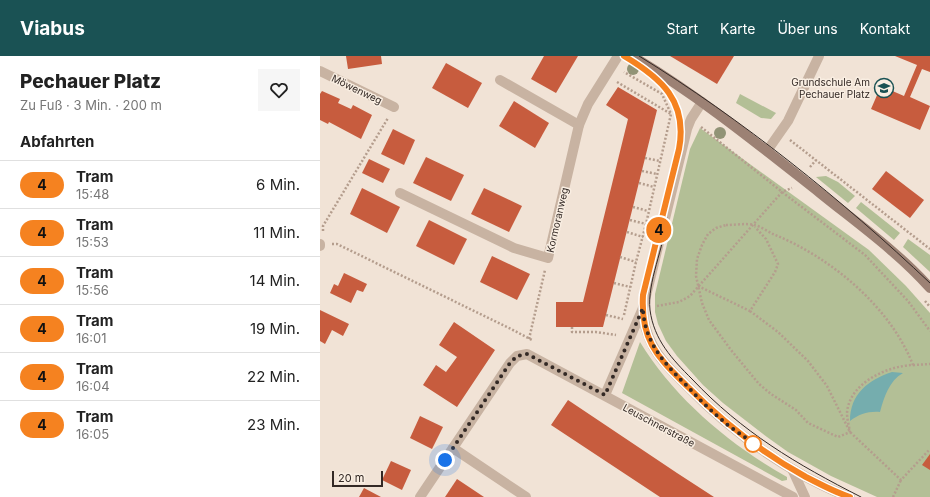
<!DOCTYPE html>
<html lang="de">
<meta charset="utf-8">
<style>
:root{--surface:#fff;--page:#f6f6f6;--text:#222;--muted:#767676;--line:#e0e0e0;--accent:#1a5254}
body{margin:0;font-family:Inter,sans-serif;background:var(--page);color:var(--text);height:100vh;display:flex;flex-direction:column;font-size:15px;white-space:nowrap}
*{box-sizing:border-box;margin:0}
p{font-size:13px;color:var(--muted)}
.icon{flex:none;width:22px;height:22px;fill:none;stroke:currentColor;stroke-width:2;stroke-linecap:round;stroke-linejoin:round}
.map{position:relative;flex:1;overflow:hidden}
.side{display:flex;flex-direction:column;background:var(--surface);width:320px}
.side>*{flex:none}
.badge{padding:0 8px;border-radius:13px;font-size:14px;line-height:26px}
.scale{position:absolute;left:12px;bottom:10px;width:51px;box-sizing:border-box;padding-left:4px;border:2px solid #332925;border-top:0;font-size:11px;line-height:14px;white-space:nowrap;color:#332925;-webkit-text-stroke:3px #f9eee2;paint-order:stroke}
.you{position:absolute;width:20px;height:20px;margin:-10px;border:3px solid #fff;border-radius:50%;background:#1a73e8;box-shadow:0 0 0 6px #1a73e833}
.map>.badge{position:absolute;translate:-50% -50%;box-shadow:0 0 0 2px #fff}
h2{padding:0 20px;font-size:15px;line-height:36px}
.round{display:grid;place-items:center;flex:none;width:42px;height:42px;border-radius:0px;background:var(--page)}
.headline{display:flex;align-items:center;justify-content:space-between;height:68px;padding:0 20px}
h1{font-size:19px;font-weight:800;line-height:30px}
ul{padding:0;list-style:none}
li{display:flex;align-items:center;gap:12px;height:48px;padding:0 20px;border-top:1px solid var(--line)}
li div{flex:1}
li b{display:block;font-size:15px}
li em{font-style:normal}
li .badge{min-width:44px;font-weight:700;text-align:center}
header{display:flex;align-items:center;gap:24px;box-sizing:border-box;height:56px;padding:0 20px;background:var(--accent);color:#fff}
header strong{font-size:19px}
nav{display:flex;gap:22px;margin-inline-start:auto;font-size:14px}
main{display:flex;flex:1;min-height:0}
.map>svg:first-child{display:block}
</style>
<header>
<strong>Viabus</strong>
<nav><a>Start</a><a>Karte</a><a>Über uns</a><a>Kontakt</a></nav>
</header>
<main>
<section class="side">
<div class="headline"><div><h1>Pechauer Platz</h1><p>Zu Fuß · 3 Min. · 200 m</p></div><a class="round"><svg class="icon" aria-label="heart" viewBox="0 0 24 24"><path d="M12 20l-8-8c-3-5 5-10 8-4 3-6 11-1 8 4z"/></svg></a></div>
<h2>Abfahrten</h2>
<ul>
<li><span class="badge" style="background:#f58220;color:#111">4</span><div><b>Tram</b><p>15:48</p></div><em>6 Min.</em></li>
<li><span class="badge" style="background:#f58220;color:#111">4</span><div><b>Tram</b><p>15:53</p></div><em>11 Min.</em></li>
<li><span class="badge" style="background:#f58220;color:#111">4</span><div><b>Tram</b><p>15:56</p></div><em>14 Min.</em></li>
<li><span class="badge" style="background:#f58220;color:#111">4</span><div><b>Tram</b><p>16:01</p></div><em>19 Min.</em></li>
<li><span class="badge" style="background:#f58220;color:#111">4</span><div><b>Tram</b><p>16:04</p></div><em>22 Min.</em></li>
<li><span class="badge" style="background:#f58220;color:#111">4</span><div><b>Tram</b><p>16:05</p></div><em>23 Min.</em></li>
</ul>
</section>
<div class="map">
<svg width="610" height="441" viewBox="0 0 610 441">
<rect width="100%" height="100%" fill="#f1e3d6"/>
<g fill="#b3bf96">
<path d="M420,38L456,57L451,63L441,62L416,47Z"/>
<path d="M380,72L549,194L586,230L610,257V441H557L511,420L468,396L447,381L403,347L383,329L357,300L346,285L338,268L335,256V238L370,93Z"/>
<path d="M506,120L518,126L535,140L528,147L496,121Z"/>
<path d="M541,146L580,177L574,184L536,152Z"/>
<path d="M588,183L610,199V216L583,191Z"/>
<path d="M320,286C354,342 410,389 467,421V424L462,425L302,337Z"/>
</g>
<path fill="#75adae" d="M572,316L583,317C569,325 564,341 560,356C549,355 539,358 530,365C530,338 548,324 572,316Z"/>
<g fill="#c75c3e">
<path d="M26,0H61L62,8L28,13Z"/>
<path d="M224,0H258L236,37L211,23Z"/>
<path d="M350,0H414L397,28Z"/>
<path d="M575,0H610V16L602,13L590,41L610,50L600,74L551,53L561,30L584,40L597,9Z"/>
<path d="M126,7L162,27L148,52L112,32Z"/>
<path d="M298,31L337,54L283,271H236V246H263L308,63L286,49Z"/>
<path d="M2,35L20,43L18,47L31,53L33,49L52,59L41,83L9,66L8,68L0,64V38Z"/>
<path d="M194,45L229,67L215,92L179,70Z"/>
<path d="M73,73L95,84L84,109L61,98Z"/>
<path d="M106,101L144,119L131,145L93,127Z"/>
<path d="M49,103L70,113L63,127L42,117Z"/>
<path d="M566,115L604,144L590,162L552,133Z"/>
<path d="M42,132L80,151L67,177L30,158Z"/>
<path d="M164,132L202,150L189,176L151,158Z"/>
<path d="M109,164L147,183L134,209L96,190Z"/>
<path d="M172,200L210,218L197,244L160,226Z"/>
<path d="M24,217L47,228L43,236L37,234L31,247L10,237L14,228L18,230Z"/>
<path d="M0,254L29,268L23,280L12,274L5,288L0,285Z"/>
<path d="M134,266L175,294L137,351L103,329L116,309L126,316L137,301L119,289Z"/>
<path d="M248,344L357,417L394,441H340L231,369Z"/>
<path d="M100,360L123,371L112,393L90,382Z"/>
<path d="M610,398V414L602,409Z"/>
<path d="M71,405L91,414L82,434L62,424Z"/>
<path d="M137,423L164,441H125Z"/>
<path d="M44,432L61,441H39Z"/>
</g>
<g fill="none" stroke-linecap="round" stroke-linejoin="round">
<g stroke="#b49d8d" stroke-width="2.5" stroke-dasharray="2 2" stroke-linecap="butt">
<path d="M297,26L351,58"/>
<path d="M381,71L462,136L545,199L588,245L610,275"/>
<path d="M470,84L610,193"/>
<path d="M325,102L340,105"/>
<path d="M490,111L496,104"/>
<path d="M322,115L337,118"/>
<path d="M319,127L334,131"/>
<path d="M313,151L328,155"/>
<path d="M310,164L326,168"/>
<path d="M406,169C415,169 426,167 434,169C440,170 447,175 453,178C510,201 570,250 593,309C567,310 529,327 527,357C527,363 529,370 530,376L518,381L488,367L476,354L451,338L439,328L411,294L389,264L382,247L376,220L377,203L382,189L388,178L396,172Z"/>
<path d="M3,175V170L68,62"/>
<path d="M307,176L323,181"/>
<path d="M12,188H17L191,273L212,284"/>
<path d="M300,201L316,206"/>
<path d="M294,227L310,231"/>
<path d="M378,230L430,255L455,216L458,208L446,183L435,171"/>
<path d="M605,245L610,251"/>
<path d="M337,250L359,246L370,240L462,136L472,132"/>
<path d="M430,255L458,276L488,305L507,330L530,376L581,424L610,393"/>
<path d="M286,259L303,263"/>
<path d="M304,259L316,206L326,168L351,58L342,38L304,16"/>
<path d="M252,271V276H276L296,279"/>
<path d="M209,283L225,214"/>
<path d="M593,309L610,308"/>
<path d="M573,441L581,424"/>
</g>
<g stroke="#c8b3a2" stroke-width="10">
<path d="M180,24L259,69"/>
<path d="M323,252C323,265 327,279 333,290C341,305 354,317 366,329C402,366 440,396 486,421C500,428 514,436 530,441"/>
<path d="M133,392L206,441"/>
<path d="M472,413L485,441"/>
</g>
<g stroke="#c8b3a2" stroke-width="10">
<path d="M0,15L74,51"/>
<path d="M447,95L468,65L499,0"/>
<path d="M80,137L194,192L228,202L259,69L268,48L298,0"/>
<path d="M0,188V190"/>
<path d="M285,339L323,252L367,73L371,63L382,46"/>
<path d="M100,441L190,307L197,300L207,298L473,441"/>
</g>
<path stroke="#9c8174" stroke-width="10" d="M312,0C379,40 439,89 500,137C537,167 578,196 610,232"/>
<g stroke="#332925" stroke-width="1">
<path d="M304,0C341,22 368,45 359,93L323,239C322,256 324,274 332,289C340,305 354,317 365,329C402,365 440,396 486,421C500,428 514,436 530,441"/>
<path d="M319,0C423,64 521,143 610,227"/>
<path d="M347,162C344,192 327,226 330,254C334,284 352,303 372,323C422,376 476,408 541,441"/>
</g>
</g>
<g fill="#919376">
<circle cx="313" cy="13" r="6"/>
<circle cx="400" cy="77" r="6"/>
</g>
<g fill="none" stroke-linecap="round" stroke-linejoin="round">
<g stroke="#fff" stroke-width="9">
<path id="line" d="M304,0C341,22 368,45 359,93L323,239C322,256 324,274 332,289C341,306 355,318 368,331C403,366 442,397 486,421C500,428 514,436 530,441"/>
</g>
<use href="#line" stroke="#f58220" stroke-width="6"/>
<path stroke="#332925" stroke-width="4" stroke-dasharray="0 7.2" d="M125,404L190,307L197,300L207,298L285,339L323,252C324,287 346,309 369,332C379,343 390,354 402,364C411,373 424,379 433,388"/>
</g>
<defs>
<g id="school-ring" transform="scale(1)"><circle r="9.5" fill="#f9eee2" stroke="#1a5254" stroke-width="1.5"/><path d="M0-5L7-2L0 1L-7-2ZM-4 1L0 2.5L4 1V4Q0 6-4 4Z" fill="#1a5254"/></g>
</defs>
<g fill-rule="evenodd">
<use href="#school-ring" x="564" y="32"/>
</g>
<circle fill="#fff" stroke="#f58220" stroke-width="2" cx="433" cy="388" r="8"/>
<g text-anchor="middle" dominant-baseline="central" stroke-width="3" stroke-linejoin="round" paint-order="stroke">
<g font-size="10" fill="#332925" stroke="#f9eee2" text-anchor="end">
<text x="550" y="26">Grundschule Am<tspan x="550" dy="12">Pechauer Platz</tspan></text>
</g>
<g font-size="10" fill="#332925" stroke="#f9eee2">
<text transform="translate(37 33) rotate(26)">Möwenweg</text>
<text transform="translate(237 164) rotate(-77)">Kormoranweg</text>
<text transform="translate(339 369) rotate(28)">Leuschnerstraße</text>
</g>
</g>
</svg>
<div class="scale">20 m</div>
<div class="you" style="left:125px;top:404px"></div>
<b class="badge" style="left:339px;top:174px;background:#f58220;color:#111">4</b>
</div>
</main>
